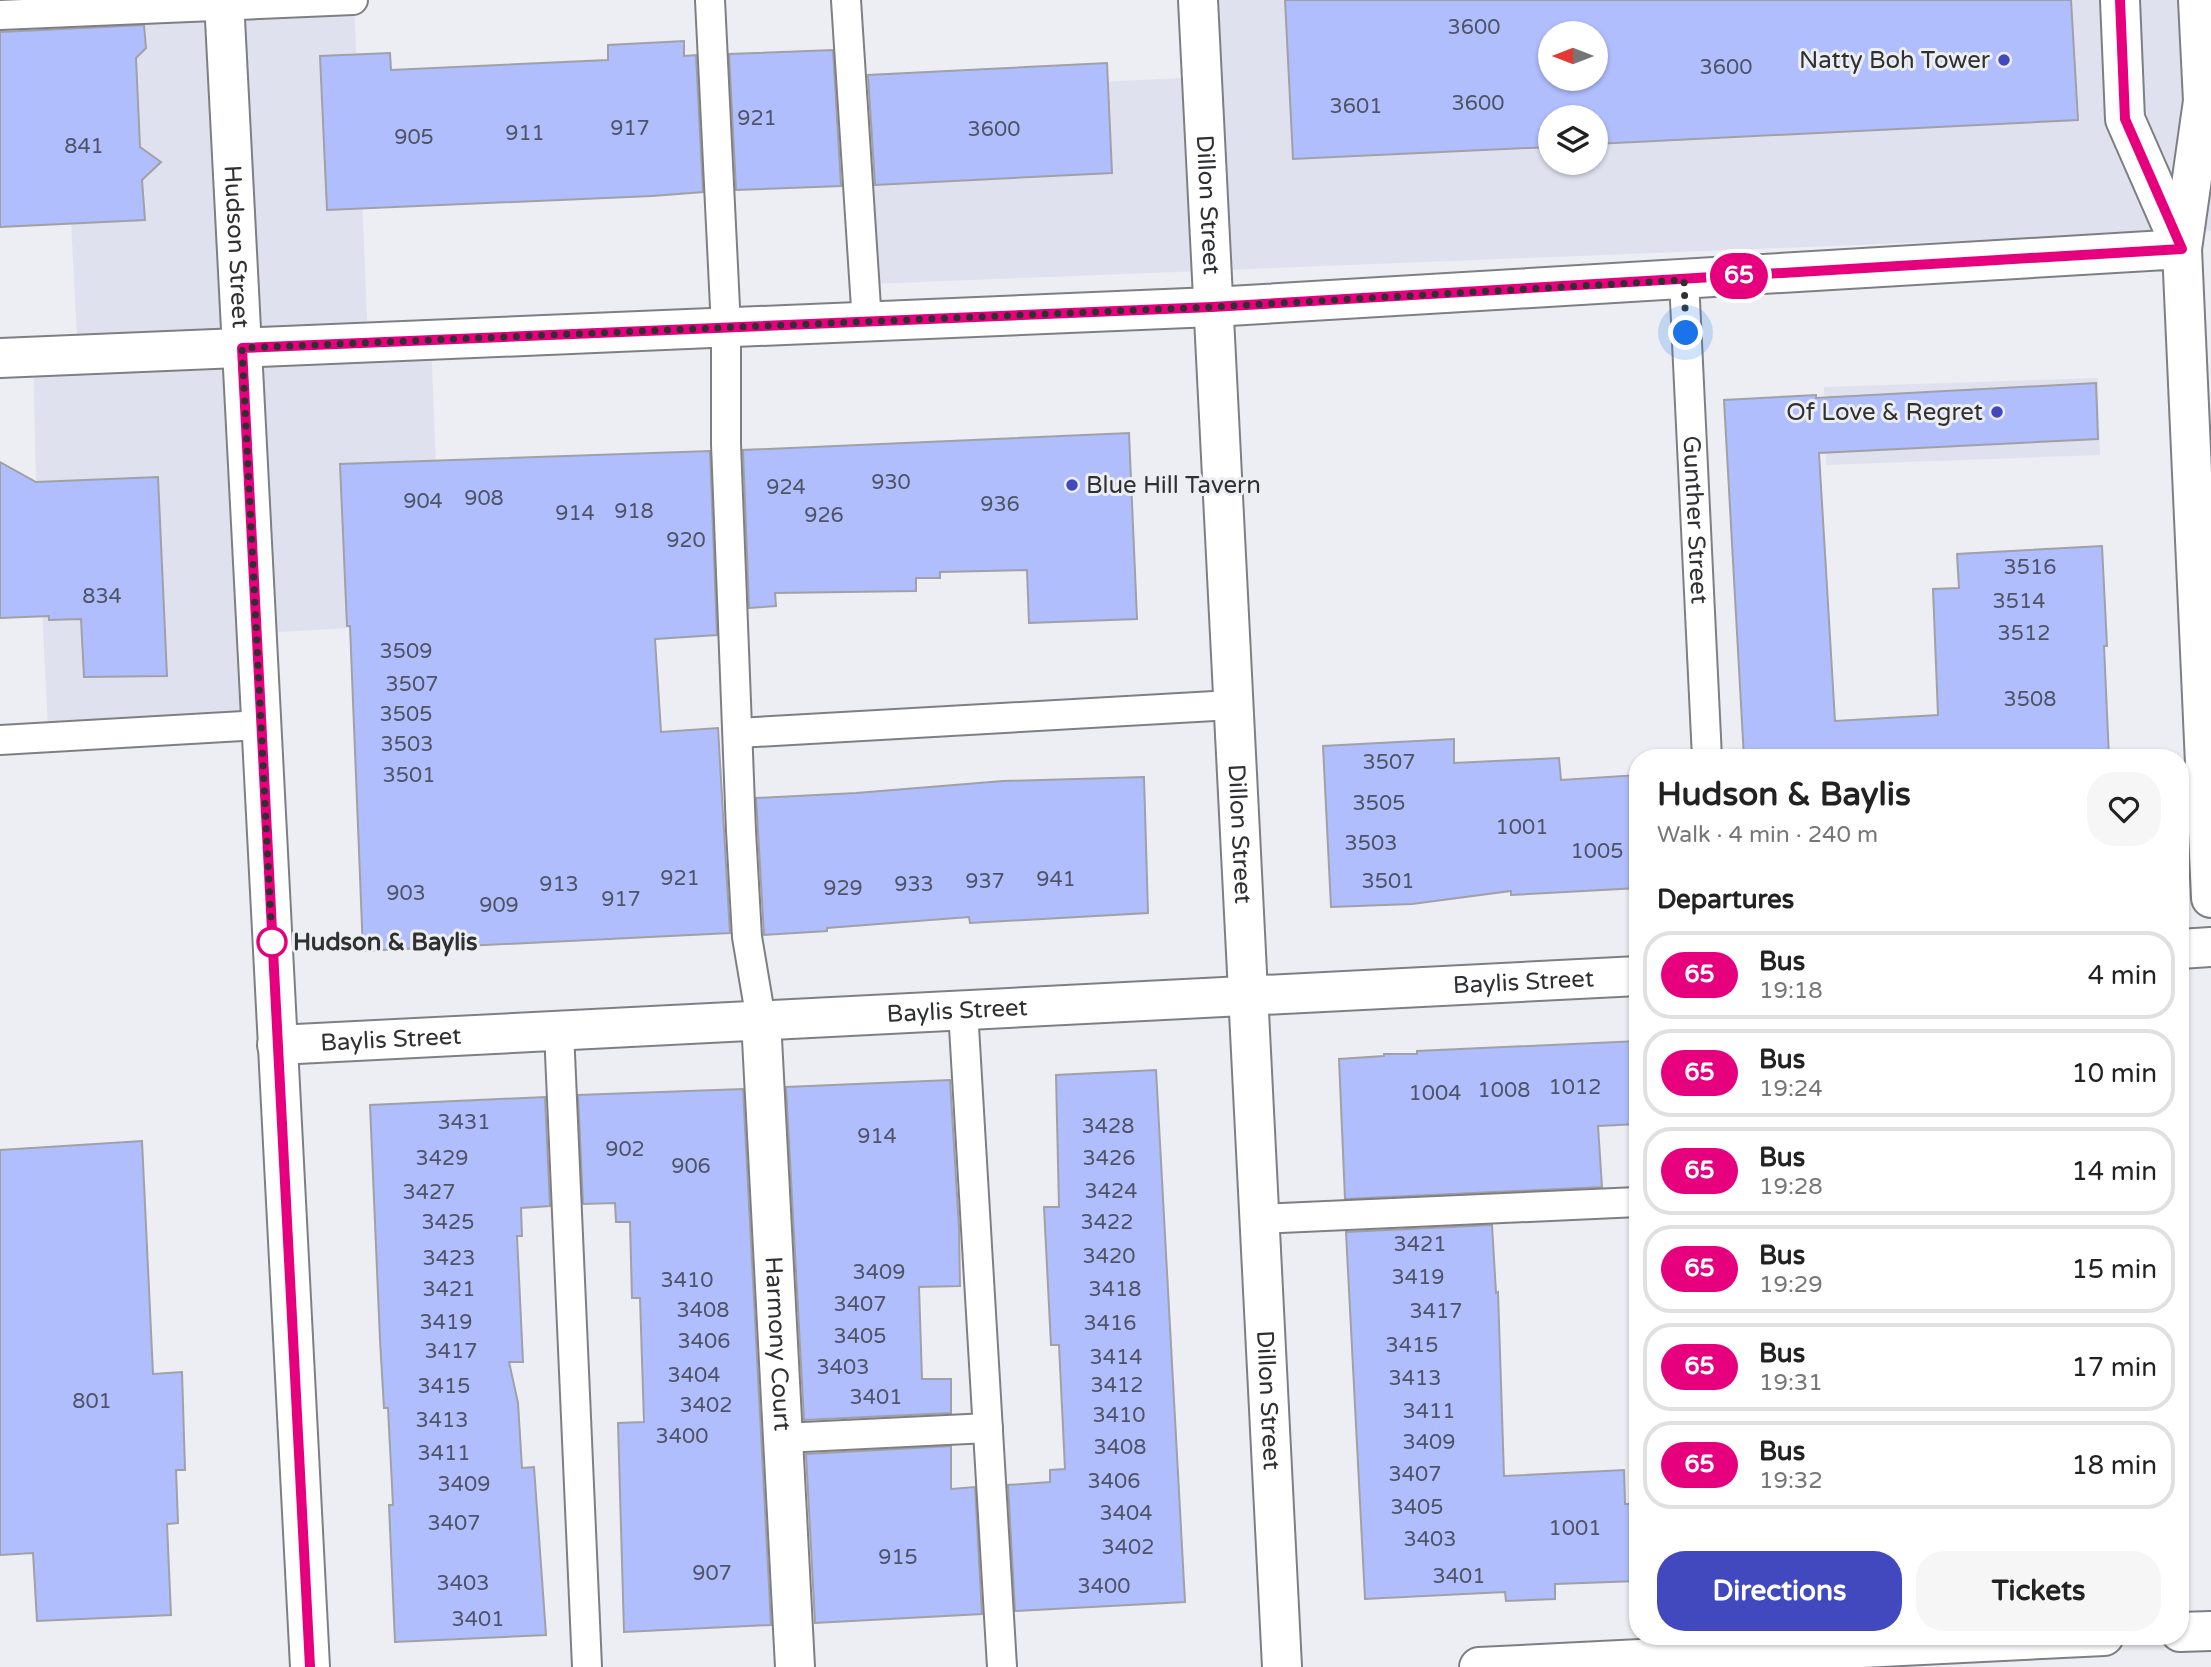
<!DOCTYPE html>
<meta charset="utf-8">
<style>
:root{--surface:#fff;--page:#f6f6f6;--text:#222;--muted:#767676;--line:#e0e0e0;--accent:#4249be}
body{margin:0;font-family:"Varela Round",sans-serif;background:var(--page);color:var(--text);height:100vh;display:flex;flex-direction:column;font-size:26px;white-space:nowrap}
*{box-sizing:border-box;margin:0}
p{font-size:23px;color:var(--muted)}
.icon{flex:none;width:38px;height:38px;fill:none;stroke:currentColor;stroke-width:2;stroke-linecap:round;stroke-linejoin:round}
.map{position:relative;flex:1;overflow:hidden}
.details{position:absolute;left:1629px;top:749px;width:560px;height:896px;display:flex;flex-direction:column;background:var(--surface);border-radius:28px;box-shadow:0 2px 5px #0004}
.details>*{flex:none}
.badge{padding:0 14px;border-radius:23px;font-size:24px;line-height:46px}
.needle{width:46px;rotate:270deg}
.tools{position:absolute;left:1538px;top:21px;display:grid;gap:14px}
.tools a{display:grid;place-items:center;width:70px;height:70px;border-radius:50%;background:var(--surface);box-shadow:0 2px 5px #0004;font-size:35px}
.you{position:absolute;width:35px;height:35px;margin:-18px;border:5px solid #fff;border-radius:50%;background:#1a73e8;box-shadow:0 0 0 10px #1a73e833}
.map>.badge{position:absolute;translate:-50% -50%;box-shadow:0 0 0 4px #fff}
h2{padding:0 28px;font-size:26px;line-height:63px}
.round{display:grid;place-items:center;flex:none;width:74px;height:74px;border-radius:28px;background:var(--page)}
.overview{display:flex;align-items:center;justify-content:space-between;height:119px;padding:0 28px}
h1{font-size:33px;font-weight:700;line-height:52px}
.cta{display:flex;gap:14px;margin-top:auto;padding:14px 28px}
.cta a{flex:1;height:80px;border-radius:28px;background:var(--accent);color:#fff;font-size:28px;font-weight:700;line-height:80px;text-align:center}
.cta a+a{background:var(--page);color:var(--text)}
ul{padding:0;list-style:none}
li{display:flex;align-items:center;gap:21px;height:88px;margin:0 14px 10px;padding:0 14px;border:4px solid var(--line);border-radius:28px}
li div{flex:1}
li b{display:block;font-size:26px}
li em{font-style:normal}
li .badge{min-width:77px;font-weight:700;text-align:center}
.map>svg:first-child{display:block}
</style>
<div class="map">
<svg width="2211" height="1667" viewBox="0 0 2211 1667">
<rect width="100%" height="100%" fill="#edeef3"/>
<g fill="#dfe2ee" fill-rule="evenodd">
<path d="M354,0L368,341L431,338L442,623L262,633L267,719L48,731L36,482L33,358L78,356L60,12Z"/>
<path d="M1196,0H2211V231L871,284L859,94L1199,77ZM1550,33H1596V79H1550ZM1550,117H1596V163H1550Z"/>
<path d="M2098,378L2100,455L1826,465L1824,387Z"/>
</g>
<g fill="#b0befe" stroke="#a0a1a6" stroke-width="2" fill-rule="evenodd">
<path d="M1285,0H2071L2078,120L1596,144V117H1550V147L1293,159ZM1550,33H1596V79H1550Z"/>
<path d="M144,25L146,48L136,58L140,147L161,162L142,180L145,220L0,227V32Z"/>
<path d="M684,41V56L696,55L703,192L652,196L327,210L320,56L390,53L391,70L608,60V45Z"/>
<path d="M833,50L841,186L736,190L729,54Z"/>
<path d="M1107,63L1112,173L875,185L868,75Z"/>
<path d="M2096,383L2098,439L1819,453L1835,721L1938,715L1933,589L1959,588L1957,554L2102,546L2107,646H2104L2109,758H1744L1724,400L1816,395V398Z"/>
<path d="M1129,433L1137,619L1029,623L1027,570L940,572V578H916V591L775,593L776,606L749,608L743,450Z"/>
<path d="M710,451L717,635L655,639L661,732L718,728L730,933L363,951L350,626H347L340,464Z"/>
<path d="M0,462L36,482L158,477L167,676L84,677L81,619L49,620V616L0,618Z"/>
<path d="M1454,739V763L1559,758L1561,780L1638,775V888L1511,895V891L1412,904L1331,907L1323,746Z"/>
<path d="M1144,777L1148,913L970,923L969,917L827,928V931L764,935L756,798L856,793L1003,781Z"/>
<path d="M1638,1041V1124L1598,1126L1602,1187L1345,1199L1339,1059L1384,1056V1054H1417V1051Z"/>
<path d="M1156,1070L1185,1602L1015,1611L1008,1485L1050,1482V1470L1065,1469L1059,1345H1051L1044,1207H1059L1056,1075Z"/>
<path d="M950,1080L959,1228L960,1286L919,1287L922,1379H951V1413L804,1420L786,1087Z"/>
<path d="M743,1089L771,1625L624,1632L618,1423L644,1422L640,1298H632L630,1222H616L615,1203L583,1204L578,1095Z"/>
<path d="M545,1097L550,1206L521,1208L522,1236H517L523,1362H509L518,1403L522,1468L534,1467L546,1635L395,1642L389,1505H393L388,1408H384L380,1340L370,1105Z"/>
<path d="M142,1141L153,1374L182,1372L185,1470H176L178,1523L167,1524L171,1615L37,1621L33,1553L0,1555V1150Z"/>
<path d="M1492,1225L1496,1293L1498,1292L1504,1476L1624,1470L1625,1504H1638V1581L1555,1584V1599L1506,1601L1505,1592L1365,1599L1346,1232Z"/>
<path d="M951,1446V1489L975,1487L982,1614L815,1623L806,1454Z"/>
</g>
<g fill="none" stroke-linecap="round" stroke-linejoin="round">
<g stroke="#7e7f83" stroke-width="32">
<g id="service">
<path d="M710,0L726,328V444L741,831L747,937L761,1020"/>
<path d="M846,0L867,323"/>
<path d="M0,15L353,0"/>
<path id="s1" d="M1684,280L1707,758"/>
<path d="M738,733L1232,705"/>
<path d="M0,740L261,725"/>
<path d="M963,1010L1002,1667"/>
<path d="M559,1031L587,1667"/>
<path d="M1259,1219L1638,1202"/>
<path d="M783,1438L988,1428"/>
</g>
</g>
<g stroke="#7e7f83" stroke-width="42">
<g id="minor">
<path id="s2" d="M224,0L310,1667"/>
<path id="s3" d="M1198,0L1282,1667"/>
<path d="M2180,949L2211,947"/>
<path id="s4" d="M761,1020L795,1667"/>
<path id="s5" d="M277,1045L1638,976"/>
</g>
</g>
<g stroke="#7e7f83" stroke-width="42">
<g id="tertiary">
<path d="M0,358L1212,307L2182,249L2211,898"/>
<path d="M2180,1632L2211,1631"/>
<path d="M1479,1667L2104,1636"/>
</g>
</g>
<g stroke="#7e7f83" stroke-width="42">
<g id="primary">
<path d="M2120,0L2125,119L2182,249"/>
<path d="M2182,249L2203,101L2198,0"/>
</g>
</g>
<use href="#service" stroke="#fff" stroke-width="28"/>
<use href="#minor" stroke="#fff" stroke-width="38"/>
<use href="#tertiary" stroke="#fff" stroke-width="38"/>
<use href="#primary" stroke="#fff" stroke-width="38"/>
</g>
<g fill="none" stroke-linecap="round" stroke-linejoin="round">
<g stroke="#fff" stroke-width="16">
<path id="line" d="M310,1667L242,348L1212,307L2182,249L2125,119L2120,0"/>
</g>
<use href="#line" stroke="#e6007e" stroke-width="10"/>
<path stroke="#2f3032" stroke-width="7" stroke-dasharray="0 12.6" d="M272,942L242,348L1212,307L1684,280L1686,333"/>
</g>
<g fill="#4249be" stroke="#edeef3" stroke-width="2.5">
<circle cx="2004" cy="60" r="7"/>
<circle cx="1997" cy="412" r="7"/>
<circle cx="1072" cy="485" r="7"/>
</g>
<circle fill="#fff" stroke="#e6007e" stroke-width="3.5" cx="272" cy="942" r="14"/>
<g text-anchor="middle" dominant-baseline="central" stroke-width="6" stroke-linejoin="round" paint-order="stroke">
<g font-size="21" fill="#4f5465">
<text x="1474" y="27">3600</text>
<text x="1726" y="67">3600</text>
<text x="1478" y="103">3600</text>
<text x="1356" y="106">3601</text>
<text x="757" y="118">921</text>
<text x="630" y="128">917</text>
<text x="994" y="129">3600</text>
<text x="525" y="133">911</text>
<text x="414" y="137">905</text>
<text x="84" y="146">841</text>
<text x="891" y="482">930</text>
<text x="786" y="487">924</text>
<text x="484" y="498">908</text>
<text x="423" y="501">904</text>
<text x="1000" y="504">936</text>
<text x="634" y="511">918</text>
<text x="575" y="513">914</text>
<text x="824" y="515">926</text>
<text x="686" y="540">920</text>
<text x="2030" y="567">3516</text>
<text x="102" y="596">834</text>
<text x="2019" y="601">3514</text>
<text x="2024" y="633">3512</text>
<text x="406" y="651">3509</text>
<text x="412" y="684">3507</text>
<text x="2030" y="699">3508</text>
<text x="406" y="714">3505</text>
<text x="407" y="744">3503</text>
<text x="1389" y="762">3507</text>
<text x="409" y="775">3501</text>
<text x="1379" y="803">3505</text>
<text x="1522" y="827">1001</text>
<text x="1371" y="843">3503</text>
<text x="1597" y="851">1005</text>
<text x="680" y="878">921</text>
<text x="1056" y="879">941</text>
<text x="985" y="881">937</text>
<text x="1388" y="881">3501</text>
<text x="559" y="884">913</text>
<text x="914" y="884">933</text>
<text x="843" y="888">929</text>
<text x="406" y="893">903</text>
<text x="621" y="899">917</text>
<text x="499" y="905">909</text>
<text x="1575" y="1087">1012</text>
<text x="1504" y="1090">1008</text>
<text x="1435" y="1093">1004</text>
<text x="464" y="1122">3431</text>
<text x="1108" y="1126">3428</text>
<text x="877" y="1136">914</text>
<text x="625" y="1149">902</text>
<text x="442" y="1158">3429</text>
<text x="1109" y="1158">3426</text>
<text x="691" y="1166">906</text>
<text x="1111" y="1191">3424</text>
<text x="429" y="1192">3427</text>
<text x="448" y="1222">3425</text>
<text x="1107" y="1222">3422</text>
<text x="1420" y="1244">3421</text>
<text x="1109" y="1256">3420</text>
<text x="449" y="1258">3423</text>
<text x="879" y="1272">3409</text>
<text x="1418" y="1277">3419</text>
<text x="687" y="1280">3410</text>
<text x="449" y="1289">3421</text>
<text x="1115" y="1289">3418</text>
<text x="860" y="1304">3407</text>
<text x="703" y="1310">3408</text>
<text x="1436" y="1311">3417</text>
<text x="446" y="1322">3419</text>
<text x="1110" y="1323">3416</text>
<text x="860" y="1336">3405</text>
<text x="704" y="1341">3406</text>
<text x="1412" y="1345">3415</text>
<text x="451" y="1351">3417</text>
<text x="1116" y="1357">3414</text>
<text x="843" y="1367">3403</text>
<text x="694" y="1375">3404</text>
<text x="1415" y="1378">3413</text>
<text x="1117" y="1385">3412</text>
<text x="444" y="1386">3415</text>
<text x="876" y="1397">3401</text>
<text x="92" y="1401">801</text>
<text x="706" y="1405">3402</text>
<text x="1429" y="1411">3411</text>
<text x="1119" y="1415">3410</text>
<text x="442" y="1420">3413</text>
<text x="682" y="1436">3400</text>
<text x="1429" y="1442">3409</text>
<text x="1120" y="1447">3408</text>
<text x="444" y="1453">3411</text>
<text x="1415" y="1474">3407</text>
<text x="1114" y="1481">3406</text>
<text x="464" y="1484">3409</text>
<text x="1417" y="1507">3405</text>
<text x="1126" y="1513">3404</text>
<text x="454" y="1523">3407</text>
<text x="1575" y="1528">1001</text>
<text x="1430" y="1539">3403</text>
<text x="1128" y="1547">3402</text>
<text x="898" y="1557">915</text>
<text x="712" y="1573">907</text>
<text x="1459" y="1576">3401</text>
<text x="463" y="1583">3403</text>
<text x="1104" y="1586">3400</text>
<text x="478" y="1619">3401</text>
</g>
<g font-size="24" fill="#2f3032" stroke="#edeef3" text-anchor="end">
<text x="1990" y="60">Natty Boh Tower</text>
<text x="1983" y="412">Of Love &amp; Regret</text>
<text x="1086" y="485" text-anchor="start">Blue Hill Tavern</text>
</g>
<g font-size="24" fill="#2f3032" stroke="#edeef3">
<text stroke="none"><textPath href="#s3" startOffset="205">Dillon Street</textPath></text>
<text stroke="none"><textPath href="#s2" startOffset="247">Hudson Street</textPath></text>
<text stroke="none"><textPath href="#s1" startOffset="240">Gunther Street</textPath></text>
<text stroke="none"><textPath href="#s3" startOffset="835">Dillon Street</textPath></text>
<text stroke="none"><textPath href="#s5" startOffset="1248">Baylis Street</textPath></text>
<text stroke="none"><textPath href="#s5" startOffset="681">Baylis Street</textPath></text>
<text stroke="none"><textPath href="#s5" startOffset="114">Baylis Street</textPath></text>
<text stroke="none"><textPath href="#s4" startOffset="324">Harmony Court</textPath></text>
<text stroke="none"><textPath href="#s3" startOffset="1402">Dillon Street</textPath></text>
</g>
<g font-size="24" font-weight="bold" fill="#2f3032" stroke="#edeef3" text-anchor="start">
<text x="293" y="942">Hudson &amp; Baylis</text>
</g>
</g>
</svg>
<div class="tools">
<a><svg class="needle" viewBox="-14 -14 28 28"><path d="M0-13l5 13h-10z" fill="#e53935"/><path d="M0 13l5-13h-10z" fill="#767676"/></svg></a>
<a><svg class="icon" aria-label="layers" viewBox="0 0 24 24"><path d="M12 4l9 5-9 5-9-5zM3 14l9 5 9-5"/></svg></a>
</div>
<div class="you" style="left:1686px;top:333px"></div>
<b class="badge" style="left:1739px;top:276px;background:#e6007e;color:#fff">65</b>
<section class="details">
<div class="overview"><div><h1>Hudson &amp; Baylis</h1><p>Walk · 4 min · 240 m</p></div><a class="round"><svg class="icon" aria-label="heart" viewBox="0 0 24 24"><path d="M12 20l-8-8c-3-5 5-10 8-4 3-6 11-1 8 4z"/></svg></a></div>
<h2>Departures</h2>
<ul>
<li><span class="badge" style="background:#e6007e;color:#fff">65</span><div><b>Bus</b><p>19:18</p></div><em>4 min</em></li>
<li><span class="badge" style="background:#e6007e;color:#fff">65</span><div><b>Bus</b><p>19:24</p></div><em>10 min</em></li>
<li><span class="badge" style="background:#e6007e;color:#fff">65</span><div><b>Bus</b><p>19:28</p></div><em>14 min</em></li>
<li><span class="badge" style="background:#e6007e;color:#fff">65</span><div><b>Bus</b><p>19:29</p></div><em>15 min</em></li>
<li><span class="badge" style="background:#e6007e;color:#fff">65</span><div><b>Bus</b><p>19:31</p></div><em>17 min</em></li>
<li><span class="badge" style="background:#e6007e;color:#fff">65</span><div><b>Bus</b><p>19:32</p></div><em>18 min</em></li>
</ul>
<div class="cta"><a>Directions</a><a>Tickets</a></div>
</section>
</div>
